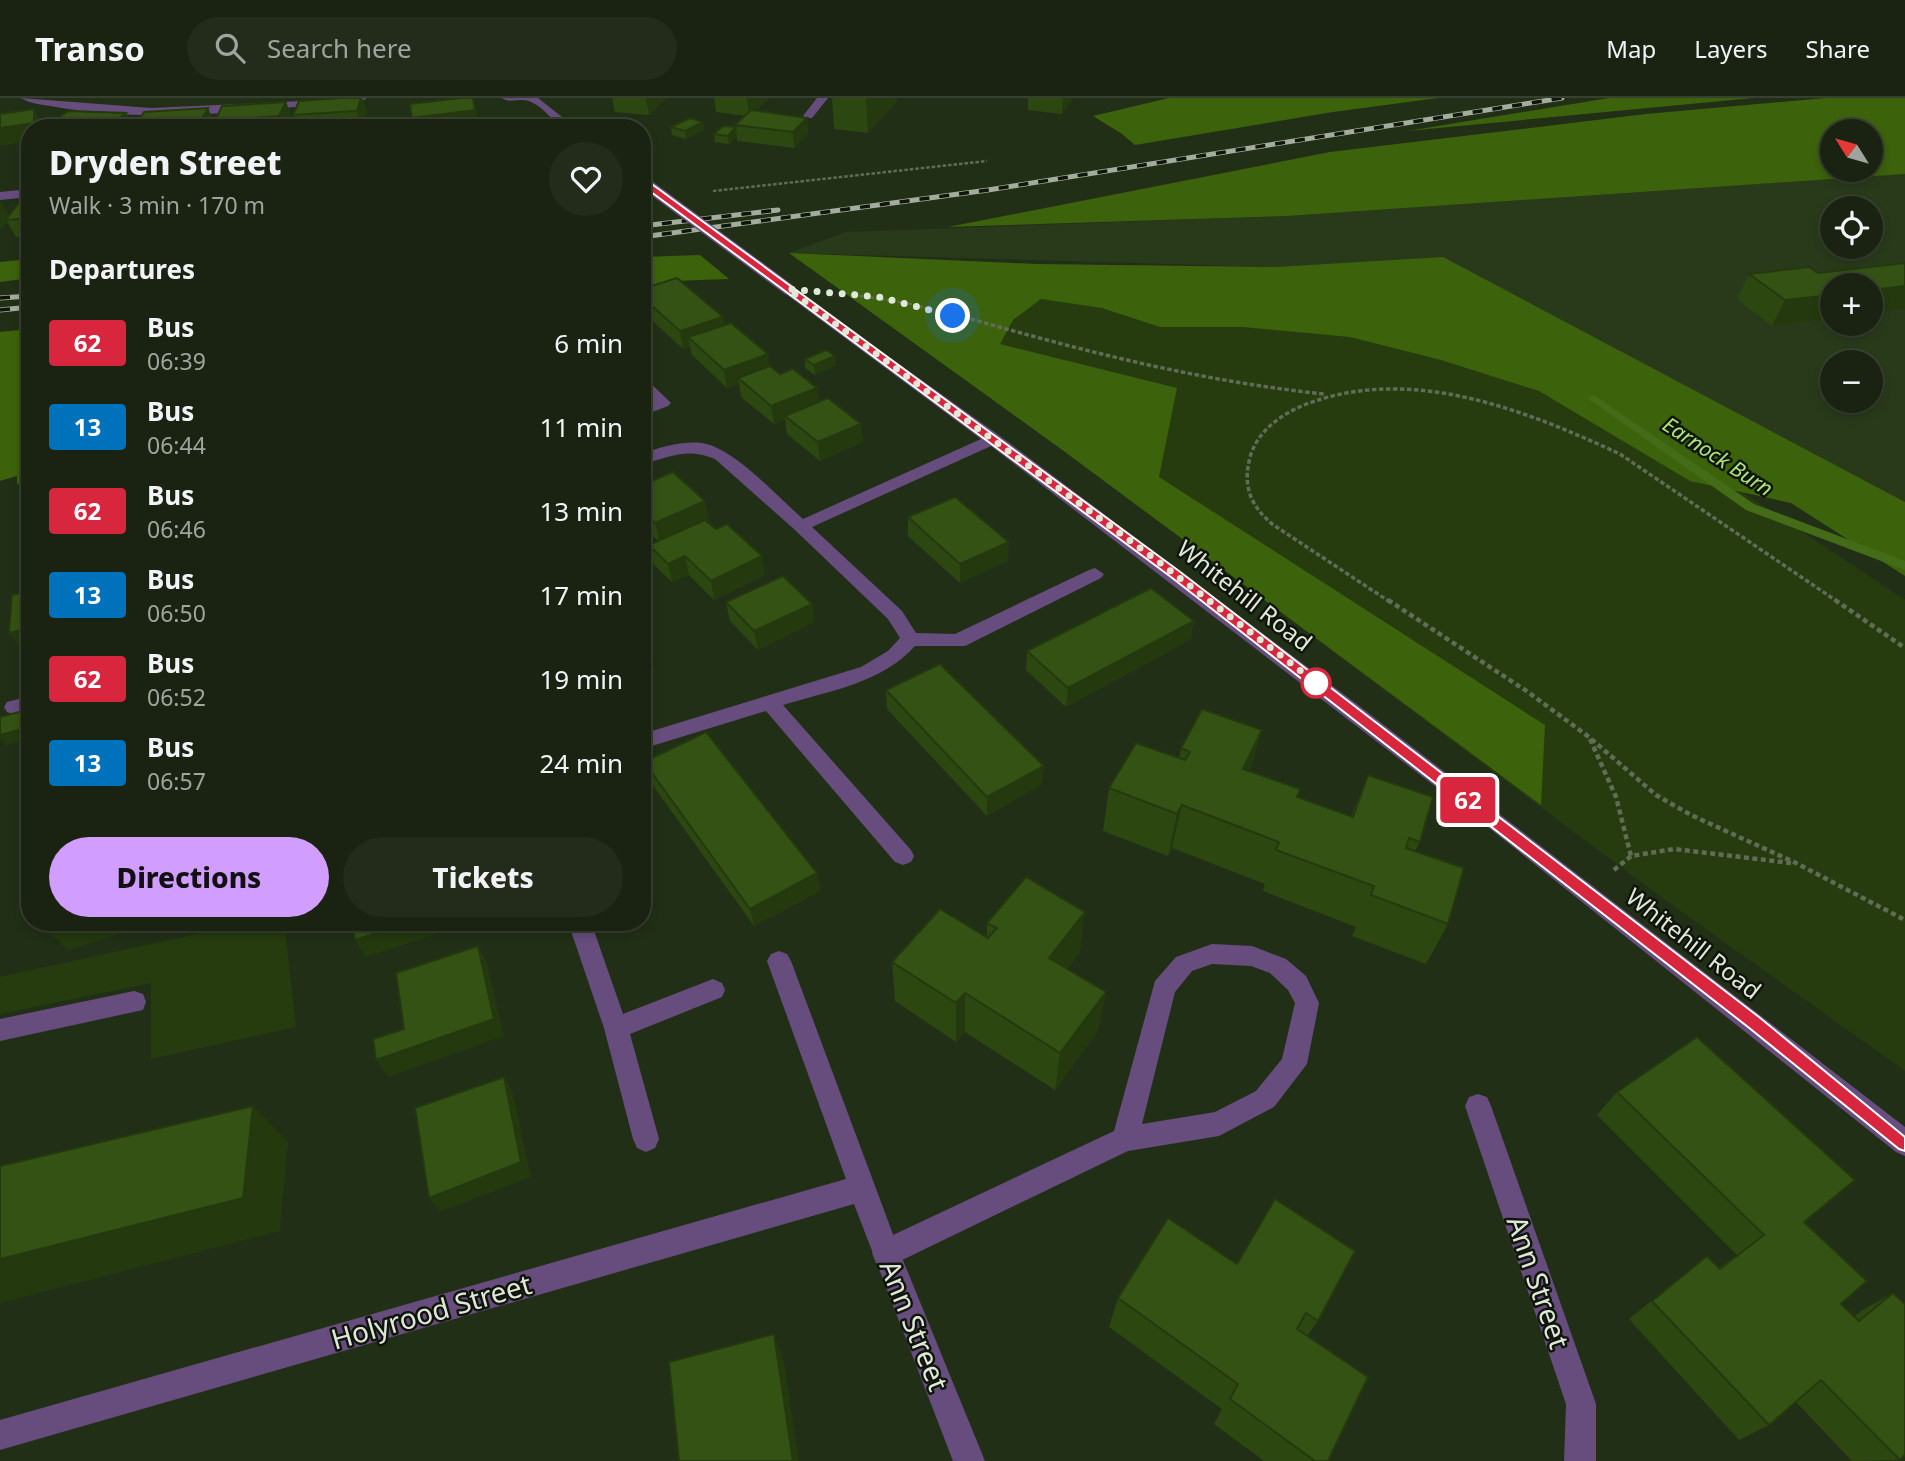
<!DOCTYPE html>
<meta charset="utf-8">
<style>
:root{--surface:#1a2311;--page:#232b1a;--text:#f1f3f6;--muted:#9fa49f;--line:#384031;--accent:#d19dfe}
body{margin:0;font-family:"Noto Sans",sans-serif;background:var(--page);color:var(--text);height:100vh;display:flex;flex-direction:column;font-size:26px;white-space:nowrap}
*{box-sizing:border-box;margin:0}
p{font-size:23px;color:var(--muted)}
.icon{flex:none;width:38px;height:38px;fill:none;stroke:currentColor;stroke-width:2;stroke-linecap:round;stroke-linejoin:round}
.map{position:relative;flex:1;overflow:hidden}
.panel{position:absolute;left:21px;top:21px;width:630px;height:812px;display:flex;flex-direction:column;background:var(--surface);border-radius:28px;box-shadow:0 4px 10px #0003,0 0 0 2px var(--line)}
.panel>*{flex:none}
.badge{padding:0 14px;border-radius:5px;font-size:24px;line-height:46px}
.needle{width:46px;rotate:307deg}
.fabs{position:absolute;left:1820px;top:21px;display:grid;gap:14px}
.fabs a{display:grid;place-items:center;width:63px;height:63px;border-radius:50%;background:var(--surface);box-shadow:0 4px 10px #0003,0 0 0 2px var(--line);font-size:35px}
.you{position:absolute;width:35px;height:35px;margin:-18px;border:5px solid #fff;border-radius:50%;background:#1a73e8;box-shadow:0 0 0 10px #1a73e833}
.map>.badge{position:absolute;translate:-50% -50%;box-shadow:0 0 0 4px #fff}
h2{padding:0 28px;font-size:26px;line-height:63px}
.round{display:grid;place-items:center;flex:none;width:74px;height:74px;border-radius:37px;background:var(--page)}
.overview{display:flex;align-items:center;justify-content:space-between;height:119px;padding:0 28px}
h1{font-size:33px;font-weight:800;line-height:52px}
.button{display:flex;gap:14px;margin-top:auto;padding:14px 28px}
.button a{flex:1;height:80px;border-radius:42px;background:var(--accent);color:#111;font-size:28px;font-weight:800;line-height:80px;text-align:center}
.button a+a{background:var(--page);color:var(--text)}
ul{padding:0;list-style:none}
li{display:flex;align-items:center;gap:21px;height:84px;padding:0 28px}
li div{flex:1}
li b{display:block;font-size:26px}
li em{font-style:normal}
li .badge{min-width:77px;font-weight:700;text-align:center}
header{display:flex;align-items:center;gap:42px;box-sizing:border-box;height:98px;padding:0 35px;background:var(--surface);border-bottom:2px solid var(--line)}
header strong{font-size:33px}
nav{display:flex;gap:38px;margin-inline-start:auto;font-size:24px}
.search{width:490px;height:63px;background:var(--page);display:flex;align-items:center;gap:18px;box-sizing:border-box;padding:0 24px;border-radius:38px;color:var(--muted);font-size:26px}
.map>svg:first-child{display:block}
</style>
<header>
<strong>Transo</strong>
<div class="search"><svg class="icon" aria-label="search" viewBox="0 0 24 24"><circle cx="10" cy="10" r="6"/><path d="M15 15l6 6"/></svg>Search here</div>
<nav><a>Map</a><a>Layers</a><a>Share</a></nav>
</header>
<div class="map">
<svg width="1905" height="1363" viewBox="0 0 1905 1363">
<rect width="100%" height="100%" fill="#222f17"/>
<path fill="#293a1b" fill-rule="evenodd" d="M1905,76V404L1443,160L1276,169L789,155L846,134L1287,118ZM1832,110H1871V149H1832ZM1832,187H1871V226H1832ZM1832,264H1871V303H1832Z"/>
<g fill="#263c0e">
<path d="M789,155L1036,166L1276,169L1394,163L1905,502V973L1661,799L1070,357Z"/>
<path d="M251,824H284L296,929L151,961V885L0,916V879Z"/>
</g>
<g fill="#3c620b" fill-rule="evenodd">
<path d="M1169,0H1438L1333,14L1135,47L1122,36L1093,18Z"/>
<path d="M1609,0H1753L1407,33Z"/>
<path d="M1826,0H1905V76L1287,118L948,129L1330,54L1646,16ZM1871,33V72H1832V33Z"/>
<path d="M789,155L1036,166L1276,169L1443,159L1905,404V478L1791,405L1690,383L1539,293L1441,262L1350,239L1243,229H1160L1102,210L1041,201L1013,222L1000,246L1177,290L1159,379L1545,627L1541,707L1061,351Z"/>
<path d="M700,157L729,181L672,183L642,191V159Z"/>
<path d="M30,161V180L0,184V164Z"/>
<path d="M30,231V384L17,386V378L0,383V234Z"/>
</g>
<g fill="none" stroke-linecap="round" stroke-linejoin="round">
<path fill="#446b18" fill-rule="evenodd" d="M1594,297L1754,406L1905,463V472L1746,412L1590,302L1588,300Z"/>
<g stroke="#616c57" stroke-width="2.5" stroke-dasharray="3.5 2" stroke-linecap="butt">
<path d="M713,93L987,63"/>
<path d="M854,197L906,205L964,219"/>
</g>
<g stroke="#616c57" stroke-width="3.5" stroke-dasharray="4.5 2.5" stroke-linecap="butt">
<path d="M957,217C1079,252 1198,283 1324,296"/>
<path d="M1390,504L1272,426C1249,406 1242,386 1251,356C1259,332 1282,316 1304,307C1409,266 1523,311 1620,356L1838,504"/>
</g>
<g stroke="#616c57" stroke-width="4.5" stroke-dasharray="5 3.5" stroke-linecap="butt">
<path d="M1388,502L1528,594L1589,639L1656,697L1691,717L1796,765L1905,822"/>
<path d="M1835,502L1905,550"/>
<path d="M1590,641L1616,699L1631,758"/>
<path d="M1614,772L1631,758L1674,751L1791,765"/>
</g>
<g fill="#674d7d" fill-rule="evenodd">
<path d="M1212,846L1252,848L1286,861L1306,878L1319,905L1307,966L1274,1009L1219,1038L1128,1053L896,1165L886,1169L876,1165L872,1155L876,1145L1114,1033L1155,883L1176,859ZM1212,866L1251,868L1270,875L1288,892L1295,905L1282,961L1256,993L1215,1014L1142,1026L1175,894L1192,873Z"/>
<path d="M134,893L143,896L146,904L143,912L0,943V921Z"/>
</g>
<g fill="#674d7d" fill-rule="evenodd">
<path d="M21,0L151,10L367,0L362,3C262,11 156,27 56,9C45,7 30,6 21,0Z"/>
<path d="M502,0H538L576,30C552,30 548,10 529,3C519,0 510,6 502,0Z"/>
<path d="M817,0H828L812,20H804L803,18Z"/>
<path d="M30,91V99L0,102V94Z"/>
<path d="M788,187L1000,338L1358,607L1905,1029V1058L1896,1054L1483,725L991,348L812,429L902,513L916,535L955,536L1089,472L1095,470L1104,476L1101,480L965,548H915C882,585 829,593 783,607L911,752L914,758L911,764L903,767L895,764L766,613L642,651V636L861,569L888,553L900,540L888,521L795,432L715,361C686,349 671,359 642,366V356C661,349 681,343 702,345C734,350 778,399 803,421L981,341L783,194L781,191Z"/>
<path d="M642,281L647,282L668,302L671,305L668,308L642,318V308L653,304L642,294Z"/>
<path d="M30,598V612L14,616L7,614L4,609L7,604Z"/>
<path d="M568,824H591L623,916L713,881L722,885L725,892L722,899L630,936L659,1041L655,1050L646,1054L637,1050L633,1041L604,930Z"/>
<path d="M779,853L787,856L791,863L900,1155L985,1363H953L854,1106L0,1352V1322L846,1081L767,863L771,856Z"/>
<path d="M1478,996L1487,999L1491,1008L1596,1306V1363H1564L1566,1306L1465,1008L1469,999Z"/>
</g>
<g stroke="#a3ad9c" stroke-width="5">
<g id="rail">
<path d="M642,128L778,112"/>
<path d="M642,139L988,92L1562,0"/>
<path d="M0,200L30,198"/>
<path d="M0,212L30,209"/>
</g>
</g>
<use href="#rail" stroke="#0f150b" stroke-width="3.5" stroke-dasharray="10" stroke-linecap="butt"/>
<path stroke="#674d7d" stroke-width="12" d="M642,83L788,191"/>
</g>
<g fill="#2d4711">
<path d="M340,0H362L367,14L362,28L344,30H298L293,17Z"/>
<path d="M612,0H666L649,17L615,14Z"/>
<path d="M714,0H769L755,13L807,20L808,36L794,50L737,43V38L729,46L715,44L714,36L736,29L735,27L745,18L716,14Z"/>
<path d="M832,0H897V3L868,35L834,31Z"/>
<path d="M1028,0H1073L1062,16L1028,12Z"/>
<path d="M286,4L292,20L288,30H218L215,23Z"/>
<path d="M144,14L215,26L213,30H135Z"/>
<path d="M126,15L134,30H48L47,28Z"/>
<path d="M671,29L704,32L686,41L672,37Z"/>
<path d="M30,102V138L16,139L7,124L0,132V103L9,118Z"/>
<path d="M1749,176L1832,187V220L1772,228L1737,201Z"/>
<path d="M642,191L724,227L770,268L780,276L817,290L818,304L861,326L863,344L820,363L787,336L785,322L774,326L741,299L739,286L727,290L692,257L690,248L683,251L642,213Z"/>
<path d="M805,261L836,267L815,277L805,270Z"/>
<path d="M642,387L709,422L707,423L765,477L714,502L689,477L672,484L653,466L649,447L658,443L642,427Z"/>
<path d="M908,419L1008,463L960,485L908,438Z"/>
<path d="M726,504L812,506L814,524L758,552L730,523Z"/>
<path d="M1194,523L1190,542L1066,609L1026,572L1027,553Z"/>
<path d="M886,592L1042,686L987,718L887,611Z"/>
<path d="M1181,650L1250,674L1297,699L1351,719L1368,677L1420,744L1415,753L1448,826L1426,866L1352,838L1356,829L1263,793L1265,786L1172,750L1168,758L1103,733L1109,690L1179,660Z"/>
<path d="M644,664L817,775L820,793L754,828L649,682Z"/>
<path d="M987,825L1080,854L1067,871L1106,894L1098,933L1055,992L965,934L956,944L895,903L892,864L987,840Z"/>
<path d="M1617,994L1804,1124L1841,1206L1854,1219L1861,1213L1893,1195L1900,1362L1852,1363L1796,1304L1769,1327L1739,1342L1629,1221L1707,1158L1719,1170L1737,1157L1597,1017Z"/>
<path d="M1168,1120L1318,1223L1307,1238L1328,1363H1264L1214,1326L1222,1311L1109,1229L1118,1200Z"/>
</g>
<g fill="#24390e">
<path d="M361,0H362L367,14L362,28L357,13Z"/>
<path d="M473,0L480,28L467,30H415L412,20Z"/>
<path d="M647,0H666L649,17L646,1Z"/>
<path d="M747,0H769L749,18Z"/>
<path d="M866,0H897V3L868,35Z"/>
<path d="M1063,0H1073L1062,16Z"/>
<path d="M286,4L292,20L288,30H284L279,18Z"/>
<path d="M208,10L215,26L213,30H203L200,24Z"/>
<path d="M34,11L42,27V30H30V43L0,48V30Z"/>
<path d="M126,15L134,30H107Z"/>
<path d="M807,20L808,36L794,50L793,34Z"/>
<path d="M703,24L704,32L686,41L685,33Z"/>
<path d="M736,30L737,38L729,46L728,38Z"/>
<path d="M0,103L10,120L6,122L7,124L0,132Z"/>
<path d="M1905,188V211L1871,215V192Z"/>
<path d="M1832,197V220L1772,228L1785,202Z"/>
<path d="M723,219L725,237L688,239L690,248L683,251L680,233Z"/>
<path d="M768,256L771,275L738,280L739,286L727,290L724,272Z"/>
<path d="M835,258L836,267L815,277L814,267Z"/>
<path d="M817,290L818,308L785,318V322L774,326L771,308Z"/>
<path d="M861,326L863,344L820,363L818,344Z"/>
<path d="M705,403L709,422L660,444L655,425Z"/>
<path d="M1009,444L1008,463L960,485V466Z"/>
<path d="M685,458L689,477L672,484L668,466Z"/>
<path d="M762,458L765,477L714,502L711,483Z"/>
<path d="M812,506L814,524L758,552L754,533Z"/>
<path d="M1194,523L1190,542L1066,609L1068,590Z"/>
<path d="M30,530V552L24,554L9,535Z"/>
<path d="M650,554L655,573L642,577V556Z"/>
<path d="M30,629V641L6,647L0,641V637Z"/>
<path d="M1262,632L1250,675L1243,671Z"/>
<path d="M1044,668L1042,686L987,718V699Z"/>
<path d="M1182,707L1172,750L1168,758L1177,716Z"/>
<path d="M817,775L820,793L754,828L750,811Z"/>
<path d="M1085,814L1080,854L1045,899L1049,860Z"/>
<path d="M86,824H159L68,852L51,835Z"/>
<path d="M410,824H474L366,859L355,842Z"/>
<path d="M478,848L487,865L504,938L388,979L376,962Z"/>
<path d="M1106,894L1098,933L1055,992L1060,955Z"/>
<path d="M965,895V934L956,944V905Z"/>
<path d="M504,979L513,995L531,1079L440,1114L429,1100Z"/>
<path d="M253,1008L288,1044L280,1133L0,1205V1161Z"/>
<path d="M774,1236L784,1264L799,1363H793Z"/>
</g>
<g fill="#345214" stroke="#24390e" stroke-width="2">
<path d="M340,0H361L357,13L293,17L299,3Z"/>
<path d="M461,0H473L475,12L412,20L410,6Z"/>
<path d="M286,4L279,18L215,23L222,8Z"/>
<path d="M208,10L200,24L135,29L144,14Z"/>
<path d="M34,11V25L0,30V16Z"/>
<path d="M751,12L807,20L793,34L735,27Z"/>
<path d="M68,13L126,15L107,30L47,28Z"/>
<path d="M690,20L703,24L685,33L671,29Z"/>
<path d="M723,28L736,29L728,38L714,36Z"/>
<path d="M30,102V120L6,122L20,103Z"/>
<path d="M1905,165V188L1871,192V187H1832V197L1785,202L1749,176L1809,169L1818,175Z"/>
<path d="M677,180L723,219L680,233L642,199V191Z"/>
<path d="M731,225L768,256L724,272L688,239Z"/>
<path d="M826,252L835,258L814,267L805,261Z"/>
<path d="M770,268L780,276L793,271L817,290L771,308L738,280Z"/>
<path d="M828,300L861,326L818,344L785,318Z"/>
<path d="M673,374L705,403L655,425L642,413V387Z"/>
<path d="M955,399L1009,444L960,466L908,419Z"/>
<path d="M705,422L716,431L727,426L762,458L711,483L685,458L668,466L649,447Z"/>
<path d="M783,478L812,506L754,533L726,504Z"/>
<path d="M1151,490L1194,523L1068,590L1027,553Z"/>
<path d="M30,493V530L9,535L12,497Z"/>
<path d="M642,540L650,554L642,556Z"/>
<path d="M940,566L1044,668L987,699L886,592Z"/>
<path d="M30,611V629L0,637V619Z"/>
<path d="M1202,611L1262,632L1243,671L1300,691L1297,699L1353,719L1368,677L1433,699L1420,744L1409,740L1406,750L1464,770L1448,826L1371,797L1374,788L1276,752L1279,744L1182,707L1177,716L1109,690L1136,645L1185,662L1190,654L1181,650Z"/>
<path d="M706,634L817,775L750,811L644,664Z"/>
<path d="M1026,779L1085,814L1049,860L1106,894L1060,955L965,895L956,905L892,864L940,811L988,840L997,830L987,825Z"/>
<path d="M51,824H86L51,835Z"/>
<path d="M352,824H410L355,842Z"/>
<path d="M478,848L494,921L376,962L373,941L404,931L396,875Z"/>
<path d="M1697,939L1855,1082L1804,1124L1867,1183L1841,1206L1859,1223L1893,1195L1905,1206V1357L1900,1362L1821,1282L1769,1327L1652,1203L1707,1158L1720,1171L1764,1137L1617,994Z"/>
<path d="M504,979L521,1064L429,1100L415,1010Z"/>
<path d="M253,1008L243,1100L0,1161V1068Z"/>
<path d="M1275,1101L1355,1153L1318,1223L1306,1215L1297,1231L1368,1279L1328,1363H1315L1230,1301L1238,1286L1118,1200L1168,1120L1237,1166Z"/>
<path d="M774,1236L793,1363H679L669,1264Z"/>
</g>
<path fill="#d7263d" stroke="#fff" stroke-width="2" d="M639,81H645L1179,473L1759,919L1905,1039V1053L1899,1051L1748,929L1171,479L639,85Z"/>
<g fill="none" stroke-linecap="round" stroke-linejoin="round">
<path stroke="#dfe8d9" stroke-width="7" stroke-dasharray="0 12.6" d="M953,218L879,199L788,191L1155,461L1327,593L1316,585"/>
</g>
<circle fill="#fff" stroke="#d7263d" stroke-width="3.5" cx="1316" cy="585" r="14"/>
<g text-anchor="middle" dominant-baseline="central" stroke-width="5" stroke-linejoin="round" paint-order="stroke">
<g font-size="21" font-style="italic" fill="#abe47a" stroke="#0f150b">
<text transform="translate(1718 358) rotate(33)">Earnock Burn</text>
</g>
<g font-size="24" fill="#dfe8d9" stroke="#0f150b">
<text transform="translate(1245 497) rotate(38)">Whitehill Road</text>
<text transform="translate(1694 845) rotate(38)">Whitehill Road</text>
</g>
<g font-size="28" fill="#dfe8d9" stroke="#0f150b">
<text transform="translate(1539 1184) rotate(71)">Ann Street</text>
<text transform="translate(431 1213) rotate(-16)">Holyrood Street</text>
<text transform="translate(915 1227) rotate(68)">Ann Street</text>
</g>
</g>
</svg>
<div class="fabs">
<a><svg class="needle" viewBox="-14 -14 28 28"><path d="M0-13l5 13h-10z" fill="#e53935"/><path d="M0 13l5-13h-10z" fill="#9fa49f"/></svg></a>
<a><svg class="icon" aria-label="locate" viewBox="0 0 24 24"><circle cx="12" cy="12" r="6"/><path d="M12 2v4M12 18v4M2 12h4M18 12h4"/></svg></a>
<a>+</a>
<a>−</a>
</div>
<div class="you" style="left:953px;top:218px"></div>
<b class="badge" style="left:1468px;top:702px;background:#d7263d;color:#fff">62</b>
<section class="panel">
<div class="overview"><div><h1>Dryden Street</h1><p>Walk · 3 min · 170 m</p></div><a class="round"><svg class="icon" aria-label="heart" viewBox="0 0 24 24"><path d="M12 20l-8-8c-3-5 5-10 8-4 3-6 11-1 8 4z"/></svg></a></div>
<h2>Departures</h2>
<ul>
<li><span class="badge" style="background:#d7263d;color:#fff">62</span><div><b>Bus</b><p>06:39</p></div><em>6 min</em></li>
<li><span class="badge" style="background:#0072bc;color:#fff">13</span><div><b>Bus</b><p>06:44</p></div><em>11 min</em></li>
<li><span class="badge" style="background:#d7263d;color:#fff">62</span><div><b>Bus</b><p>06:46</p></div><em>13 min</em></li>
<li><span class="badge" style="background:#0072bc;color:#fff">13</span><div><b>Bus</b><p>06:50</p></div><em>17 min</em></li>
<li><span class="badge" style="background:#d7263d;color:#fff">62</span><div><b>Bus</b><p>06:52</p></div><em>19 min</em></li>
<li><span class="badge" style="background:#0072bc;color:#fff">13</span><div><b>Bus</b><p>06:57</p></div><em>24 min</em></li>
</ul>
<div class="button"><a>Directions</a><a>Tickets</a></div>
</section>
</div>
